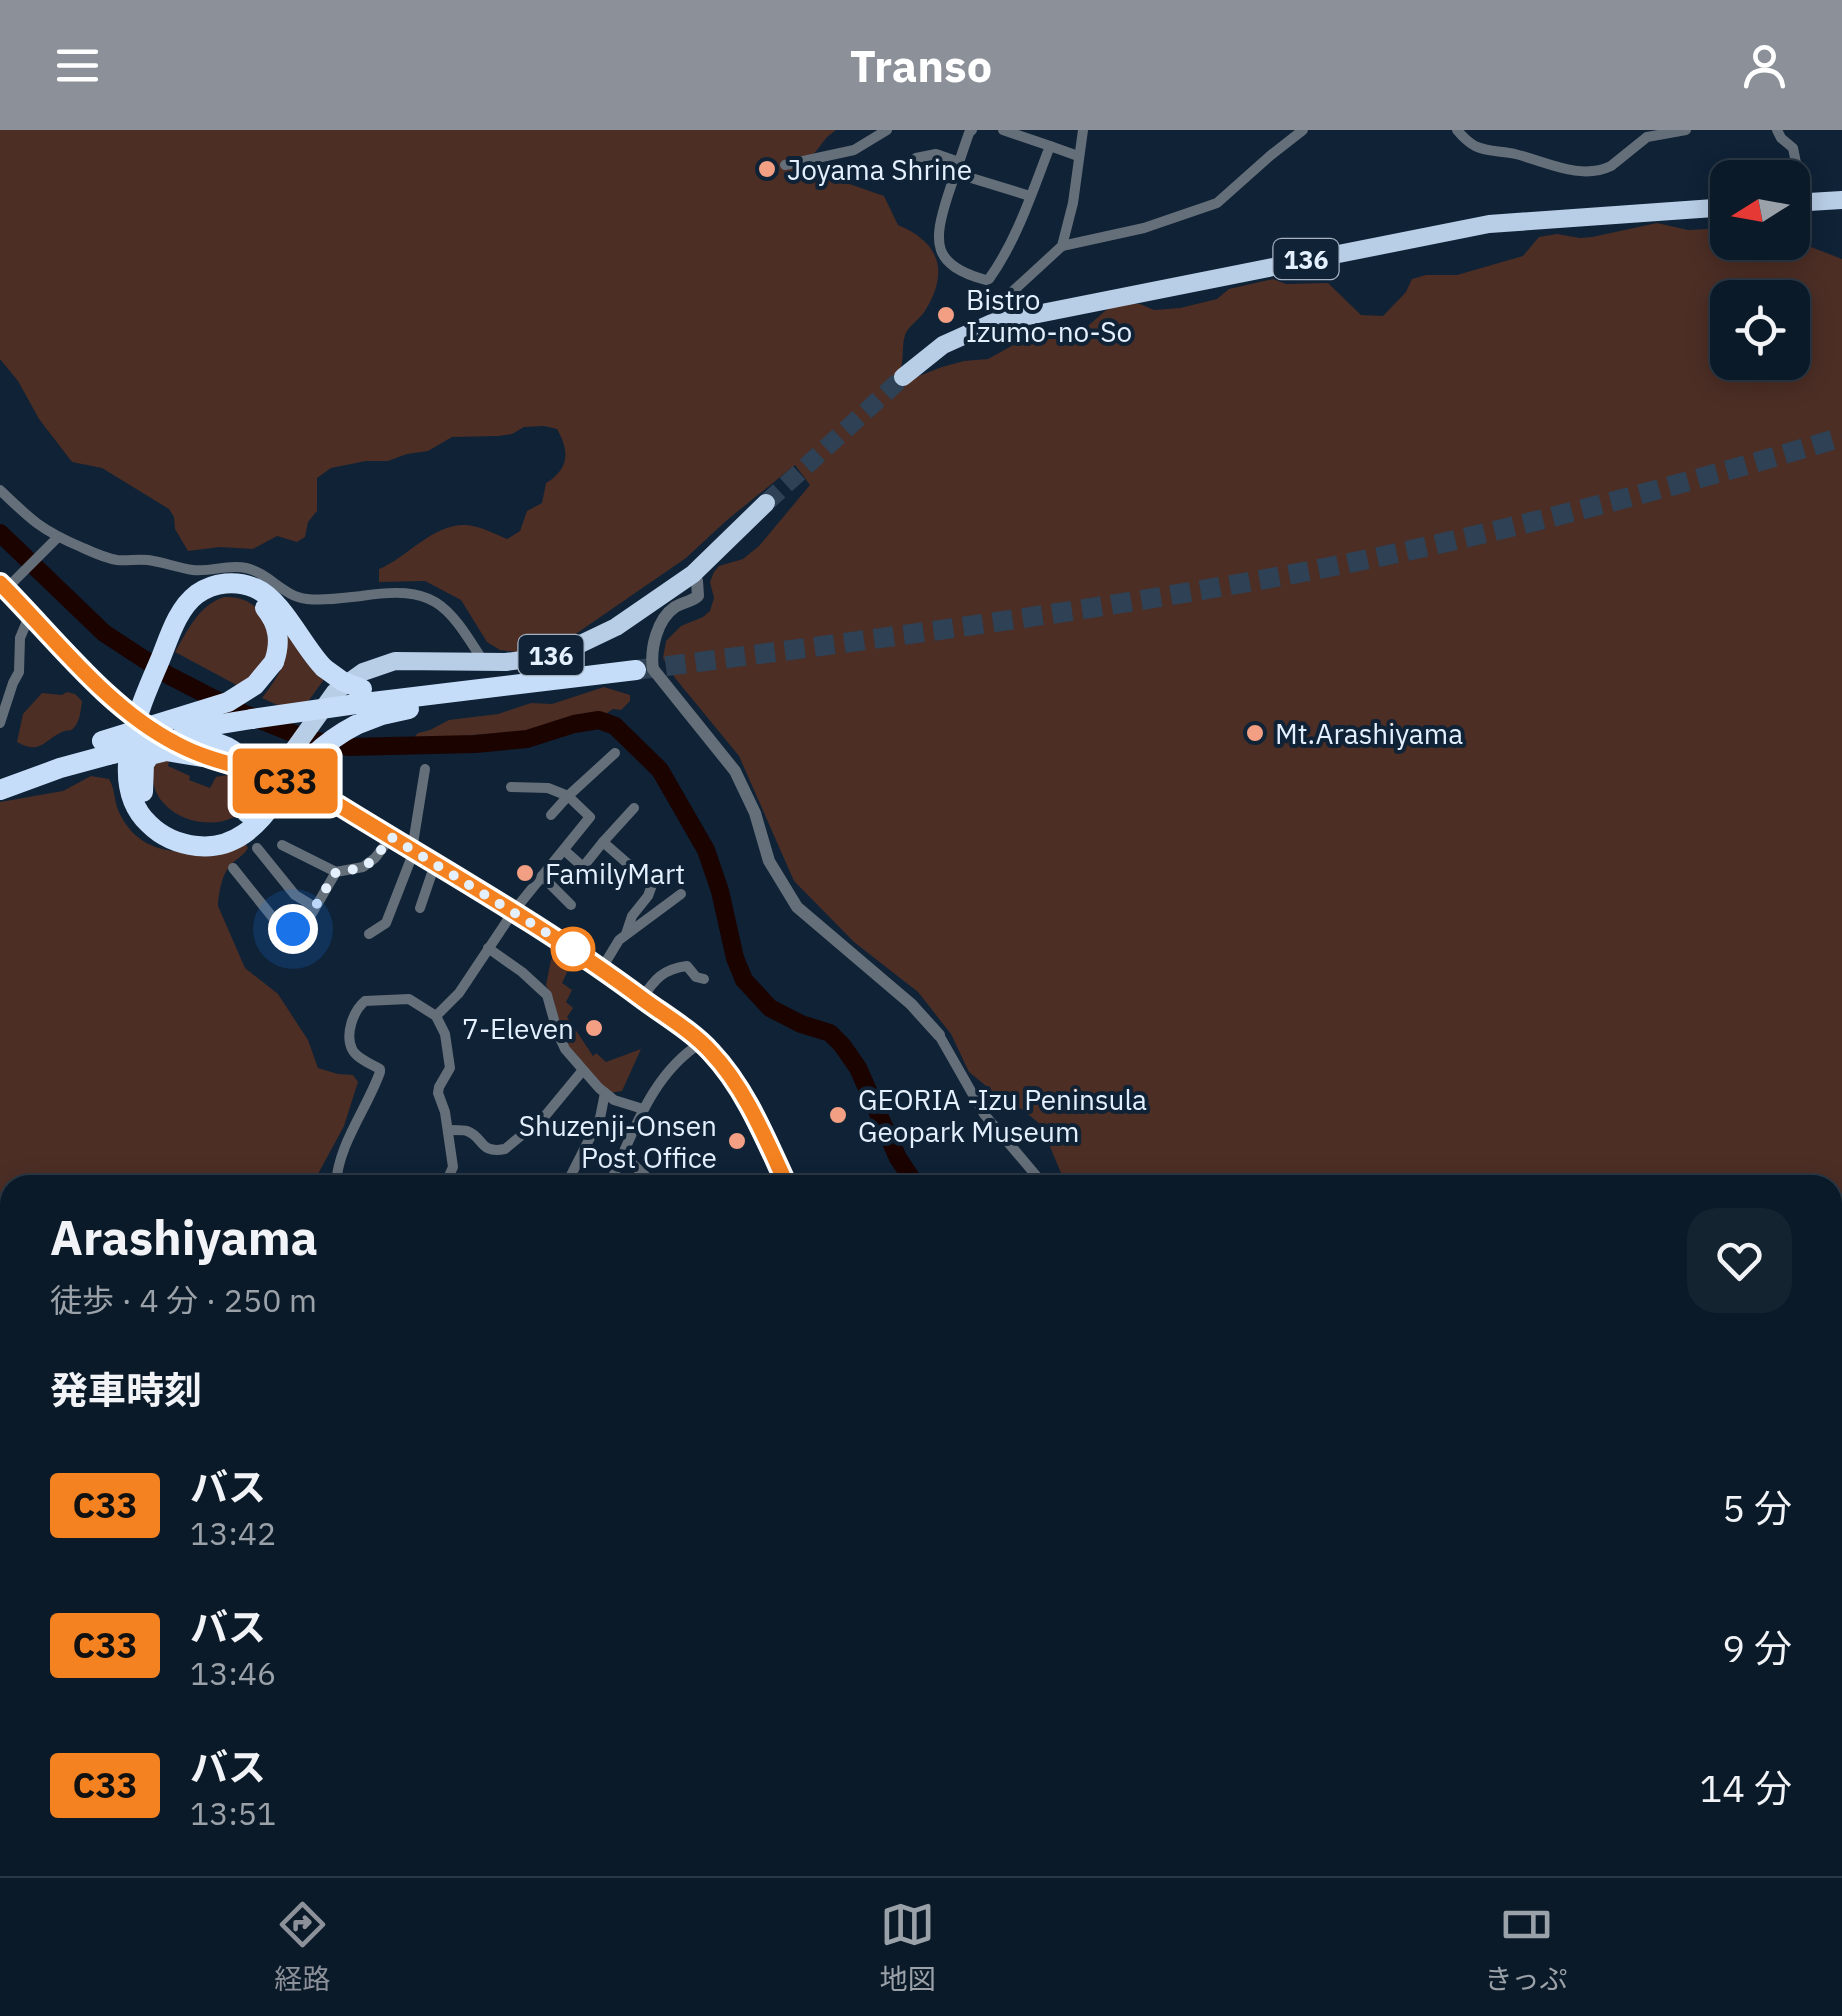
<!DOCTYPE html>
<html lang="ja">
<meta charset="utf-8">
<style>
:root{--surface:#0b1a28;--page:#142330;--text:#f1f3f6;--muted:#9aa1a8;--line:#2b3845;--accent:#8c9099}
body{margin:0;font-family:"IBM Plex Sans","Noto Sans JP",sans-serif;background:var(--page);color:var(--text);height:100vh;display:flex;flex-direction:column;font-size:38px;white-space:nowrap}
*{box-sizing:border-box;margin:0}
p{font-size:32px;color:var(--muted)}
.icon{flex:none;width:55px;height:55px;fill:none;stroke:currentColor;stroke-width:2;stroke-linecap:round;stroke-linejoin:round}
.map{position:relative;flex:1;overflow:hidden}
.sheet{position:absolute;left:0px;top:1045px;width:1842px;height:702px;display:flex;flex-direction:column;background:var(--surface);border-radius:30px 30px 0 0;box-shadow:0 5px 25px #0003,0 0 0 2px var(--line)}
.sheet>*{flex:none}
.badge{padding:0 20px;border-radius:8px;font-size:35px;line-height:65px}
.needle{width:65px;rotate:259deg}
.fabs{position:absolute;left:1710px;top:30px;display:grid;gap:20px}
.fabs a{display:grid;place-items:center;width:100px;height:100px;border-radius:20px;background:var(--surface);box-shadow:0 5px 25px #0003,0 0 0 2px var(--line);font-size:50px}
.you{position:absolute;width:50px;height:50px;margin:-25px;border:8px solid #fff;border-radius:50%;background:#1a73e8;box-shadow:0 0 0 15px #1a73e833}
.map>.badge{position:absolute;translate:-50% -50%;box-shadow:0 0 0 5px #fff}
h2{padding:0 50px;font-size:38px;line-height:90px}
.round{display:grid;place-items:center;flex:none;width:105px;height:105px;border-radius:30px;background:var(--page)}
.headline{display:flex;align-items:center;justify-content:space-between;height:170px;padding:0 50px}
h1{font-size:48px;font-weight:800;line-height:75px}
ul{padding:0;list-style:none}
li{display:flex;align-items:center;gap:30px;height:140px;padding:0 50px}
li div{flex:1}
li b{display:block;font-size:38px}
li em{font-style:normal}
li .badge{min-width:110px;font-weight:700;text-align:center}
header{display:flex;justify-content:space-between;align-items:center;height:130px;padding:0 50px;background:var(--accent);color:#fff;font-size:45px;font-weight:800}
.tabs{display:flex;justify-content:space-around;align-items:center;height:140px;border-top:2px solid var(--line);background:var(--surface);font-size:28px;color:var(--muted)}
.tabs a{display:grid;justify-items:center;gap:5px}
.tabs .on{color:var(--accent)}
.map>svg:first-child{display:block}
</style>
<header><svg class="icon" aria-label="menu" viewBox="0 0 24 24"><path d="M4 6h16M4 12h16M4 18h16"/></svg>Transo<svg class="icon" aria-label="person" viewBox="0 0 24 24"><circle cx="12" cy="8" r="4"/><path d="M4 21q1-7 8-7t8 7"/></svg></header>
<div class="map">
<svg width="1842" height="1746" viewBox="0 0 1842 1746">
<rect width="100%" height="100%" fill="#0f2236"/>
<g fill="#4c2e25" fill-rule="evenodd">
<path d="M0,0H836L827,7L813,25L818,43L884,66L898,95C939,112 950,141 925,181C919,190 909,195 905,205C901,218 905,231 899,243L906,251L942,237L964,231L988,229L1019,212L1080,203L1105,181L1119,173L1140,174L1154,180L1180,178L1217,169L1229,159L1273,149L1286,154L1328,153L1361,185L1383,186L1406,162L1412,149L1426,145H1457L1523,126L1539,107L1557,104L1580,108L1592,107L1657,93L1688,100L1727,98L1728,112H1792L1793,110L1842,129V1746H1602L1594,1738H1832V1055H1066L1041,995L1023,980L1002,969L969,942L951,904L918,862L854,812L794,751L739,626L675,548L663,528L666,511L681,496L703,487L710,481L714,468L710,452L714,442L719,436L743,429L759,416L810,355L795,335L727,390L686,428L564,512L517,522L500,520L487,512L461,470L425,451L379,452V439C408,427 433,393 467,395C480,396 495,404 507,409L520,401L527,381L542,373L546,353C569,339 570,322 557,299L544,296L524,297L512,304L498,306L452,307L428,321L407,324L388,331H366L331,338L317,348V381L308,392L305,407L297,412L277,406L253,419L220,417L188,421L175,399L174,387L169,379L102,338L72,332L39,289L18,251L0,229ZM1728,168H1792V232H1728Z"/>
<path d="M224,467C244,466 255,474 267,489L270,521L242,558L175,522C188,500 198,476 224,467Z"/>
<path d="M285,500L325,548L307,573L284,578L262,568C279,546 291,528 285,500Z"/>
<path d="M604,557L630,565V571L621,580L613,579L604,585L565,591L534,603L472,605L447,611L426,608L416,611L413,608L418,603L430,600L449,590L498,584L531,573L552,574Z"/>
<path d="M67,562L75,564L82,571C81,579 80,589 76,595C70,604 70,598 62,602C43,611 40,625 17,612L23,584L42,563L62,565Z"/>
<path d="M156,630L169,631L168,636L190,646L189,650L210,658L216,647C249,639 245,658 242,682C207,710 137,679 156,630Z"/>
<path d="M91,646L109,649C115,659 114,669 118,680C142,735 198,723 246,714L248,718C243,727 236,728 230,736C222,744 218,765 218,776L245,838L278,864L308,910L318,938L338,944L353,945L358,952L344,996L312,1055H10V1738H503L499,1746H0V672L63,661Z"/>
<path d="M558,820L568,840L562,853L572,860L566,872L573,878L567,887L593,926L596,923L606,932L641,919L622,961L609,963L568,917L559,896L554,871L546,855L551,830Z"/>
<path d="M833,1738H1099L1101,1746H805Z"/>
</g>
<g fill="none" stroke-linecap="round" stroke-linejoin="round">
<path stroke="#1b0300" stroke-width="2.5" d="M664,1746L692,1738"/>
<g stroke="#1b0300" stroke-width="18">
<path d="M0,403L104,503L168,545L238,581L307,609L348,617L475,614L527,609L574,594L599,590L615,596L660,640L706,720L720,761L735,828L744,850L770,878L801,894L830,903L842,915L858,938L898,1028L916,1055"/>
<path d="M1394,1738L1396,1746"/>
</g>
<path stroke="#2f4154" stroke-width="18" stroke-dasharray="18 9" stroke-linecap="butt" d="M766,373L903,247"/>
<path stroke="#2f4154" stroke-width="20" stroke-dasharray="20 10" stroke-linecap="butt" d="M636,540C852,512 1068,485 1282,446C1471,411 1658,362 1842,307"/>
<g stroke="#656f79" stroke-width="10">
<path d="M972,0L969,3C962,23 955,44 948,65C933,112 931,135 986,150L989,149C1017,110 1033,60 1050,16L1003,0"/>
<path d="M1457,0C1462,6 1468,12 1475,16C1487,22 1502,21 1515,24C1545,31 1580,51 1611,36L1647,7L1686,0"/>
<path d="M1777,0L1781,8L1793,18L1804,72"/>
<path d="M1050,16L1078,26"/>
<path d="M916,28L936,24L959,32"/>
<path d="M785,35L854,20L887,0"/>
<path d="M955,43L1030,66"/>
<path d="M1062,116L1144,98L1217,73L1271,25L1303,0"/>
<path d="M992,192L998,179L1013,161L1062,116L1073,73L1083,0"/>
<path d="M0,360C30,389 41,400 81,417C92,422 104,428 117,430C127,431 137,429 148,430C163,432 178,438 193,440C211,442 228,434 246,438C269,443 284,467 307,469C325,471 343,468 361,466C434,455 446,472 483,531"/>
<path d="M6,459L57,408"/>
<path d="M0,593L13,553L19,542L20,508L30,484"/>
<path d="M511,657L548,658L568,666L551,685"/>
<path d="M603,712L634,678"/>
<path d="M282,715L336,742"/>
<path d="M257,718L295,765L315,777"/>
<path d="M412,720L425,639"/>
<path d="M564,720L583,737L603,712L652,755L648,766L632,786L626,804"/>
<path d="M233,738L282,799C291,801 299,797 307,792L336,742L363,737L375,728L391,707"/>
<path d="M542,746L571,775"/>
<path d="M420,778L435,734"/>
<path d="M369,804L386,793L414,721"/>
<path d="M488,818L522,842L547,865L558,904L565,919L599,958L614,970L643,979"/>
<path d="M602,838L619,810L681,764"/>
<path d="M642,868C655,849 663,839 687,836L696,847L704,849"/>
<path d="M436,886L459,863L513,782L590,687L568,666L615,623"/>
<path d="M939,905L984,984L1044,1055"/>
<path d="M448,1000C450,1000 465,1000 467,1001C484,1007 479,1024 505,1019L545,986L583,940"/>
<path d="M623,1025L655,1055"/>
<path d="M698,1050L704,1055"/>
<path d="M336,1055C338,1014 367,979 380,942V939C371,934 356,928 352,919C345,904 353,881 365,871L409,869L436,886L445,904L450,938L439,957L438,963L445,982L453,1037L448,1048L441,1055"/>
<path d="M566,1055L600,988L605,963"/>
<path d="M609,1055C633,1004 651,944 701,913"/>
<path d="M766,1055L784,1048"/>
<path d="M1832,1204L1838,1205"/>
<path d="M1216,1738L1217,1746"/>
<path d="M1451,1738L1454,1746"/>
</g>
<g stroke="#656f79" stroke-width="12">
<path d="M693,444L697,451L698,466C691,472 683,472 675,477C657,489 650,519 653,539L735,641L755,683L769,731L797,777L911,874L939,905"/>
<path d="M583,1746L603,1738"/>
</g>
<g stroke="#aabed4" stroke-width="18">
<path d="M276,647L307,659L340,676L590,829L701,913L725,940L743,967L787,1055"/>
<path d="M1304,1738V1746"/>
</g>
<g stroke="#b8cee6" stroke-width="18">
<path d="M1792,73L1842,70"/>
<path d="M903,247L943,215L992,193L1489,94L1728,77"/>
<path d="M0,453L109,565L145,595"/>
<path d="M189,620L233,637L274,647L335,562L363,542L395,531L506,532L549,526L570,519L616,497L693,444L766,373"/>
</g>
<g stroke="#c5ddf8" stroke-width="20">
<path d="M265,478C279,495 281,512 274,532"/>
<path d="M356,574L636,540"/>
<path d="M356,595L382,585L409,579"/>
<path d="M184,600L252,589"/>
<path d="M0,660L60,638L108,625"/>
<path d="M143,662L144,634L150,625L166,621L202,627"/>
<path d="M277,668C258,696 234,720 197,716C179,714 162,707 149,694C105,653 140,576 160,530C169,508 177,479 197,464C214,452 236,450 255,458C284,471 302,516 324,538"/>
</g>
<g stroke="#c5ddf8" stroke-width="20">
<path d="M324,538L342,551L362,559"/>
<path d="M252,589L356,574"/>
<path d="M102,611L228,572L255,555L274,532"/>
<path d="M108,625C148,616 221,590 248,637C256,652 254,667 247,683"/>
<path d="M277,668C300,637 321,613 356,595"/>
</g>
</g>
<g fill="none" stroke-linecap="round" stroke-linejoin="round">
<g stroke="#fff" stroke-width="22">
<path id="line" d="M0,453C54,507 107,578 175,613C208,631 242,636 277,648C299,655 319,665 340,676C442,739 548,798 644,870C666,886 693,902 711,922C746,959 766,1010 787,1055"/>
</g>
<use href="#line" stroke="#f58220" stroke-width="15"/>
<path stroke="#e4f0fe" stroke-width="10" stroke-dasharray="0 18" d="M293,799L306,792L336,742L363,738L375,728L391,707L573,819"/>
</g>
<g fill="#f39f83" stroke="#0f2236" stroke-width="4">
<circle cx="767" cy="39" r="10"/>
<circle cx="946" cy="185" r="10"/>
<circle cx="1255" cy="603" r="10"/>
<circle cx="525" cy="743" r="10"/>
<circle cx="594" cy="898" r="10"/>
<circle cx="838" cy="985" r="10"/>
<circle cx="737" cy="1011" r="10"/>
</g>
<circle fill="#fff" stroke="#f58220" stroke-width="5" cx="573" cy="819" r="20"/>
<g text-anchor="middle" dominant-baseline="central" stroke-width="8" stroke-linejoin="round" paint-order="stroke">
<g fill="#0f2236" stroke="#a4b2c2" stroke-width="2.5">
<rect x="1273.5" y="109" width="65" height="40" rx="8"/>
<rect x="518.5" y="505" width="65" height="40" rx="8"/>
</g>
<g font-size="25" font-weight="bold" fill="#e4f0fe">
<text x="1306" y="129">136</text>
<text x="551" y="525">136</text>
</g>
<g font-size="28" fill="#e4f0fe" stroke="#0f2236" text-anchor="start">
<text x="787" y="39">Joyama Shrine</text>
<text x="966" y="169">Bistro<tspan x="966" dy="32">Izumo-no-So</tspan></text>
<text x="1275" y="603">Mt.Arashiyama</text>
<text x="545" y="743">FamilyMart</text>
<text x="574" y="898" text-anchor="end">7-Eleven</text>
<text x="858" y="969">GEORIA -Izu Peninsula<tspan x="858" dy="32">Geopark Museum</tspan></text>
<text x="717" y="995" text-anchor="end">Shuzenji-Onsen<tspan x="717" dy="32">Post Office</tspan></text>
</g>
</g>
</svg>
<div class="fabs">
<a><svg class="needle" viewBox="-14 -14 28 28"><path d="M0-13l5 13h-10z" fill="#e53935"/><path d="M0 13l5-13h-10z" fill="#9aa1a8"/></svg></a>
<a><svg class="icon" aria-label="locate" viewBox="0 0 24 24"><circle cx="12" cy="12" r="6"/><path d="M12 2v4M12 18v4M2 12h4M18 12h4"/></svg></a>
</div>
<div class="you" style="left:293px;top:799px"></div>
<b class="badge" style="left:285px;top:651px;background:#f58220;color:#111">C33</b>
<section class="sheet">
<div class="headline"><div><h1>Arashiyama</h1><p>徒歩 · 4 分 · 250 m</p></div><a class="round"><svg class="icon" aria-label="heart" viewBox="0 0 24 24"><path d="M12 20l-8-8c-3-5 5-10 8-4 3-6 11-1 8 4z"/></svg></a></div>
<h2>発車時刻</h2>
<ul>
<li><span class="badge" style="background:#f58220;color:#111">C33</span><div><b>バス</b><p>13:42</p></div><em>5 分</em></li>
<li><span class="badge" style="background:#f58220;color:#111">C33</span><div><b>バス</b><p>13:46</p></div><em>9 分</em></li>
<li><span class="badge" style="background:#f58220;color:#111">C33</span><div><b>バス</b><p>13:51</p></div><em>14 分</em></li>
</ul>
</section>
</div>
<nav class="tabs">
<a class="on"><svg class="icon" aria-label="directions" viewBox="0 0 24 24"><path d="M12 3l9 9-9 9-9-9zM9 14v-3h6M13 9l2 2-2 2"/></svg>経路</a>
<a><svg class="icon" aria-label="map" viewBox="0 0 24 24"><path d="M3 6l6-2 6 2 6-2v14l-6 2-6-2-6 2zM9 4v14M15 6v14"/></svg>地図</a>
<a><svg class="icon" aria-label="tickets" viewBox="0 0 24 24"><path d="M3 7h18v10H3zM15 7v10"/></svg>きっぷ</a>
</nav>
